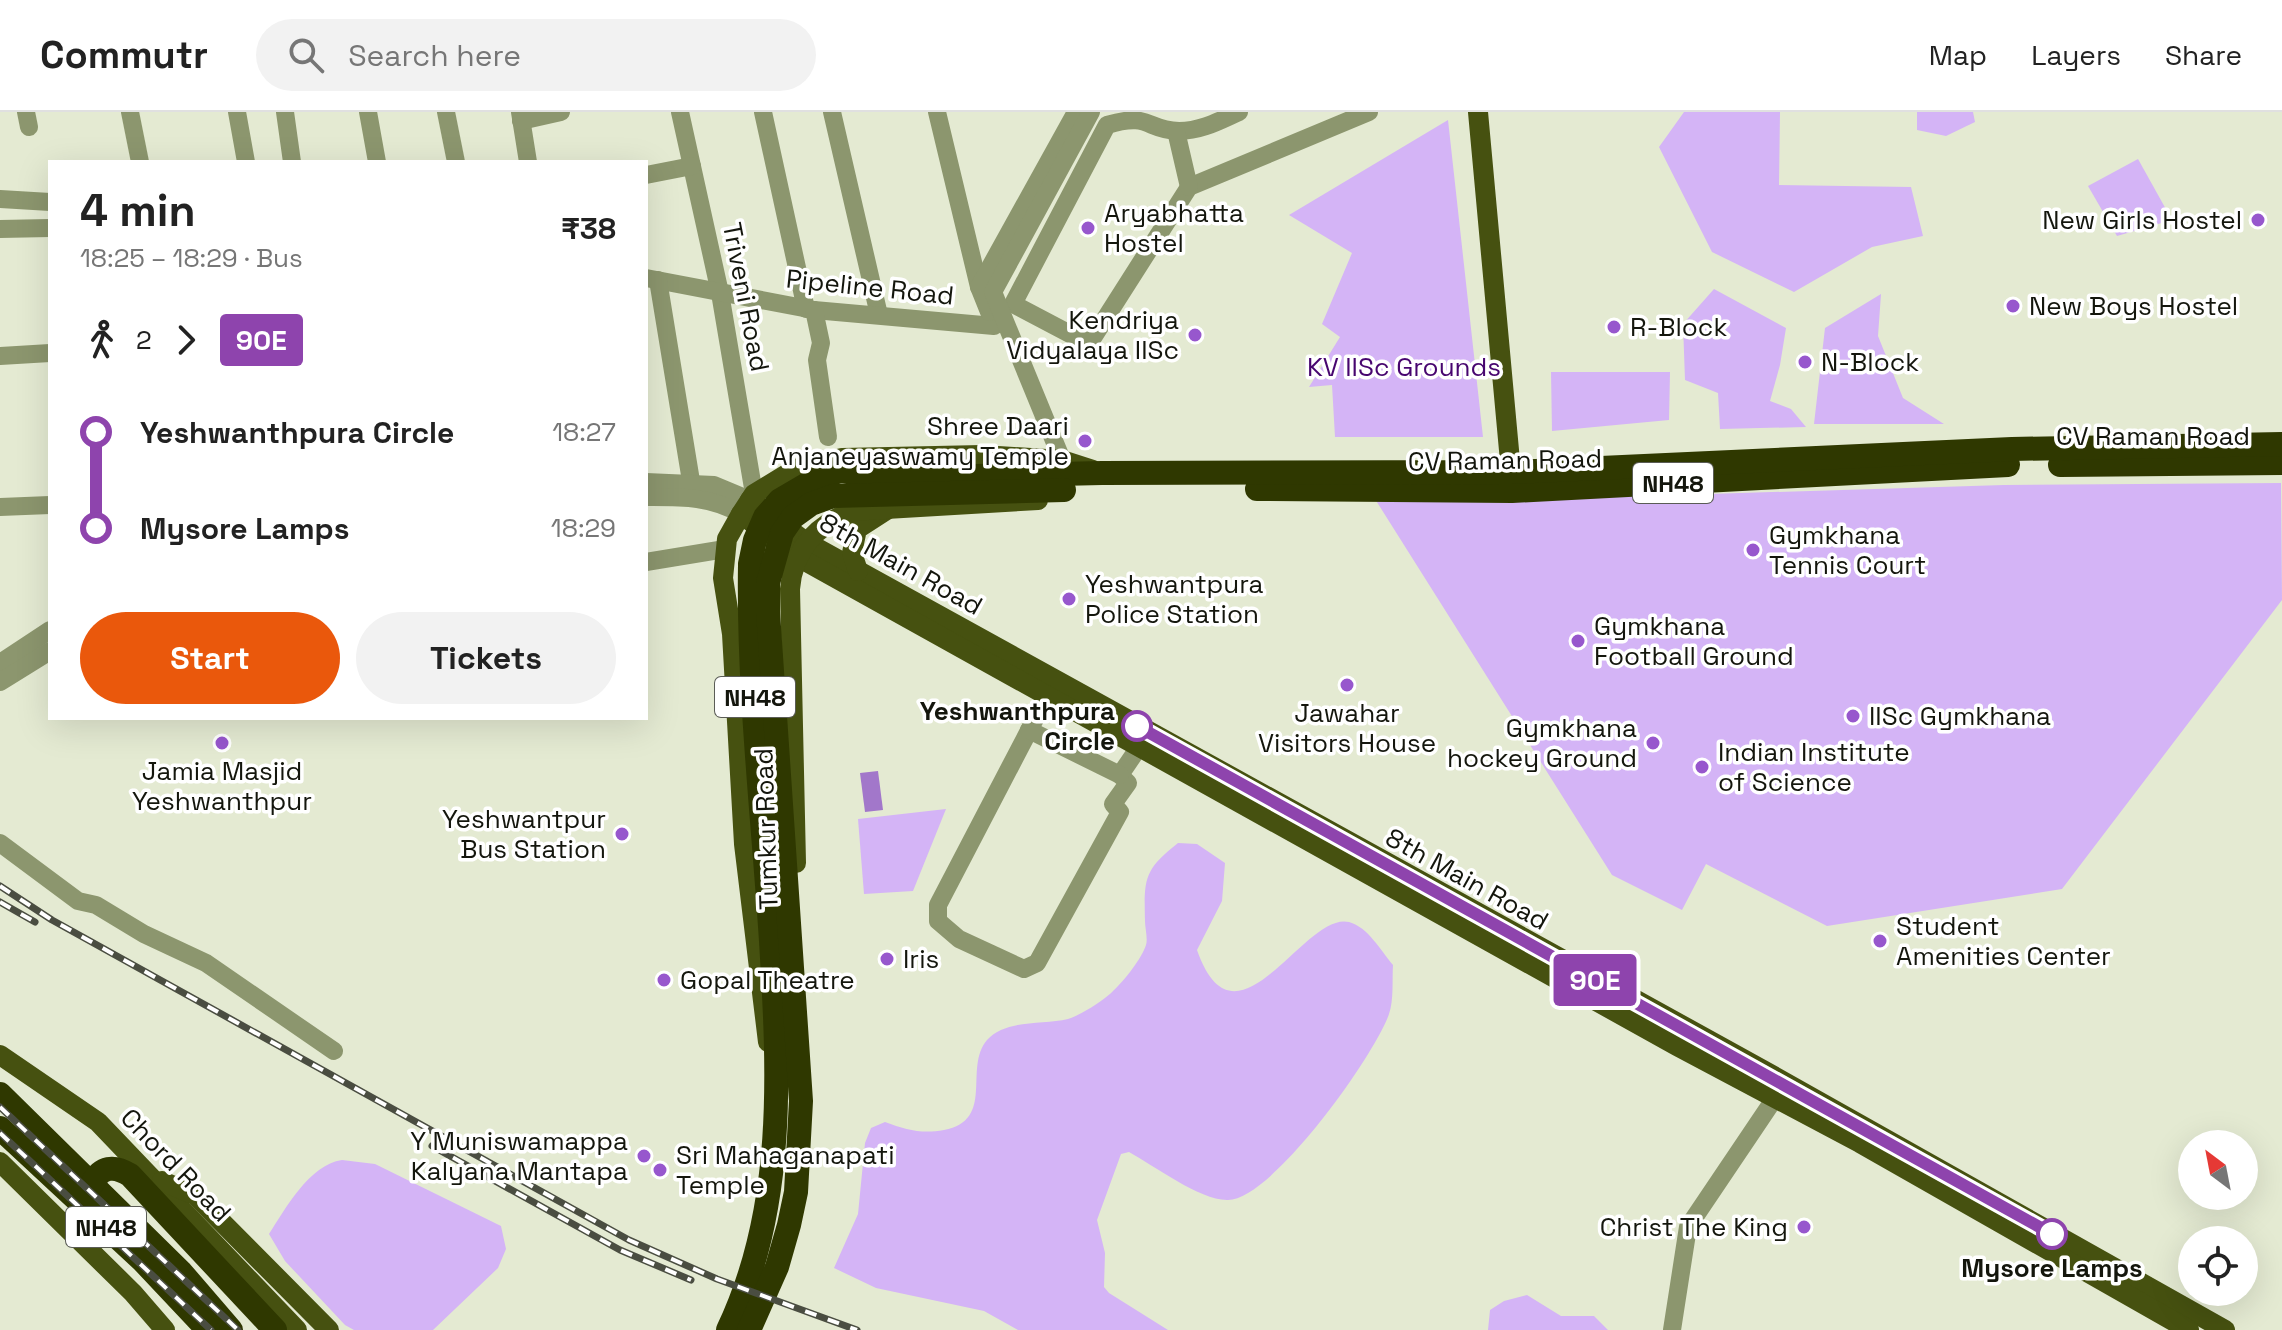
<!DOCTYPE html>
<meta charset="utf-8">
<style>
:root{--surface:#fff;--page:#f2f2f2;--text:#222;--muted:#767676;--line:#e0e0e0;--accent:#ea580c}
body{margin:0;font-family:"Space Grotesk",sans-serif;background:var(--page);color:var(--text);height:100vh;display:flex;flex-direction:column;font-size:30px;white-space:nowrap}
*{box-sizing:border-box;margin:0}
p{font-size:26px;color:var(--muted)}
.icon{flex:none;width:44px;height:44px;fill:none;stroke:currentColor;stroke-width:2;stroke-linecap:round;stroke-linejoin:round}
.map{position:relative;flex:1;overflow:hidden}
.drawer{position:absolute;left:48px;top:48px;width:600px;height:560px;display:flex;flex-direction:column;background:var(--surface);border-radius:0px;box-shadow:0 8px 32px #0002}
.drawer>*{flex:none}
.badge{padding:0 16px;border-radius:6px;font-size:28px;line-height:52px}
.needle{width:52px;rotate:328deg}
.tools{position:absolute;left:2178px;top:1018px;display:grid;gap:16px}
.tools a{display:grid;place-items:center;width:80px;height:80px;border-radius:50%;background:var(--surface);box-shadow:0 8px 32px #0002;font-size:40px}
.map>.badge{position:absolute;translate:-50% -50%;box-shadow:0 0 0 4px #fff}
.legs{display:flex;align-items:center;gap:12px;height:88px;padding:0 32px;font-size:26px}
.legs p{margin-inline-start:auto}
.overview{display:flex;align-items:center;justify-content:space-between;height:136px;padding:0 32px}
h1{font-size:44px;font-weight:700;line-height:60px}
.button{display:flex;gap:16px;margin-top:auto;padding:16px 32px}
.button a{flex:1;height:92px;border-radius:48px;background:var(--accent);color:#fff;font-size:32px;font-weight:700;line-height:92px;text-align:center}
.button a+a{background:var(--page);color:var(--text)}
ul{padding:0 32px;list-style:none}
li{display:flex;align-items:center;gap:28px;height:96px;font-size:30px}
li i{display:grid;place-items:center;width:12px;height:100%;margin:0 10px;background:currentColor}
li i::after{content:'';width:20px;height:20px;margin:-10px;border:6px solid;border-radius:50%;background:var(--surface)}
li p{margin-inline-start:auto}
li:first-child i{background:linear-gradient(#0000 50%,currentColor 0)}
li:last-child i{background:linear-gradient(currentColor 50%,#0000 0)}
header{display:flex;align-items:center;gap:48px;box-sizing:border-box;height:112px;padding:0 40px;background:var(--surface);border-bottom:2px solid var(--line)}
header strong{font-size:38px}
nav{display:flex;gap:44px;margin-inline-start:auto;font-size:28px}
.search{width:560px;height:72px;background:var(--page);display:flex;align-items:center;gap:20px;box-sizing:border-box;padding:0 28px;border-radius:44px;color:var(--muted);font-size:30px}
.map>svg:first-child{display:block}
</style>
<header>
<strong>Commutr</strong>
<div class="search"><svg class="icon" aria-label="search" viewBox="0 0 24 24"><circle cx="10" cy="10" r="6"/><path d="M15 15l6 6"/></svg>Search here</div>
<nav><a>Map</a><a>Layers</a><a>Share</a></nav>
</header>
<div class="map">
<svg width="2282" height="1218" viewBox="0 0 2282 1218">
<rect width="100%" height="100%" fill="#e4ead2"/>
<g fill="#d4b4f6">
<path d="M1684,0H1780L1779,73L1911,75L1923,124L1872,135L1794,180L1712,140L1659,35Z"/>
<path d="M1917,0H1973L1975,10L1946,24L1917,18Z"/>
<path d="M1448,8L1483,325H1335L1332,273L1309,275L1340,225L1322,212L1352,141L1289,103Z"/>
<path d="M2138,47L2172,108L2117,124L2088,74Z"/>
<path d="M1714,177L1786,216L1780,253L1770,289L1791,297L1806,315L1720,317L1718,281L1685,268L1683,212Z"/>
<path d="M1881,182L1878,224L1903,286L1944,312H1814L1825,216Z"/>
<path d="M1551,260H1670L1669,308L1552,319Z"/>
<path d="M2281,371L2282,488L2062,777L1827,814L1706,752L1682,798L1612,763L1375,387L1512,388L2004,373Z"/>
<path d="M946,697L913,779L864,782L858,707Z"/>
<path d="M1178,731L1197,732L1225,751L1222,789L1197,838C1236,949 1304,799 1349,810C1368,815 1381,839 1393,853C1392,868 1394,888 1389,902C1375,943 1273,1087 1228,1088C1201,1089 1153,1053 1129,1040L1121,1042L1097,1108L1105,1141L1104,1175L1109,1181L1168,1218H1018L984,1199L876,1176L834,1156L858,1102L865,1031L871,1016L885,1010C906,1018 922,1022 944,1018C996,1008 963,956 987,928C1006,907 1043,913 1068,907C1081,903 1105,888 1114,878C1124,869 1142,846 1146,833C1148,827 1145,816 1145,809C1144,766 1144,758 1178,731Z"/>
<path d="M342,1048L375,1052L501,1114L506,1137L498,1156L433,1218H354L345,1213L285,1149L269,1122C286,1096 309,1053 342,1048Z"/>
<path d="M1527,1183L1561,1204H1594L1608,1218H1488L1490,1198L1504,1189Z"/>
</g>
<path fill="#a277ca" d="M878,659L883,698L865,700L860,661Z"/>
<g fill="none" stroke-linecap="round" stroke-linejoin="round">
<g stroke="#8c966e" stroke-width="18">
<path d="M26,0L29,15"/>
<path d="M130,0L140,50"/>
<path d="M237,0L246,50"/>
<path d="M285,0L292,50"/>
<path d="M368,0L377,50"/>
<path d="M446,0L456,50"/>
<path d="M520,0L528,50"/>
<path d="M680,0L720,181L754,382"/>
<path d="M763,0L806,197"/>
<path d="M832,0L879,203"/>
<path d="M937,0L979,175L983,177"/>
<path d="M1239,0C1219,9 1201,19 1179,19C1145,18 1151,0 1107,13L1013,192L1089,232L1189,75L1369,0"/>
<path d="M521,9L561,0"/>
<path d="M1176,19L1189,75"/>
<path d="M646,63L692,54"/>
<path d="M0,87L50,90"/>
<path d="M0,117L50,116"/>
<path d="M646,166L814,198L994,214"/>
<path d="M658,168L691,369"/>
<path d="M814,198L821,231L817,248L828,325"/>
<path d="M989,200L979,175L1076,0"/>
<path d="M0,244L50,241"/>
<path d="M1062,348L993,180L1091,0"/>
<path d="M646,370L714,373L750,388"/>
<path d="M646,385C681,385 710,384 741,402"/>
<path d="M0,395L50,393"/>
<path d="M646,450L725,437"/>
<path d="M0,551L50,518"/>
<path d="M0,570L50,539"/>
<path d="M1047,584L938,793V809L959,827L1024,857L1037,851L1120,700L1113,692L1128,671L1120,663L1139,635"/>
<path d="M1029,618L1120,663"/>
<path d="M0,731L78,789L96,793L144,822L206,851L334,939"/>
<path d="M1672,1218L1688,1115L1781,977"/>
</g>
<g stroke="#465110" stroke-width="20">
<path d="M1478,0L1511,360"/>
<path d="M750,388L806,430L1763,958L2225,1218"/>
<path d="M741,402L796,444L1677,934L1860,1031L2189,1218"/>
<path d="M858,459L852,441L857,417L888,397"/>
<path d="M796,751L790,477C793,437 817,413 852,399L1038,388"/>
<path d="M768,930L744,732L732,522L723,466L727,427L741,402L754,382L795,357L842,346L982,343L1062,348L1093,358"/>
<path d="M0,943L98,1010L297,1218"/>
<path d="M0,1050L133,1181L165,1218"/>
<path d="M162,1069L195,1083L329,1218"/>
</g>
<g stroke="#2f3800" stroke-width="24">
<path d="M2060,353L2282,351"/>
<path d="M1257,377L1512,379L2008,353"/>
<path d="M0,982L181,1160L231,1218"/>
<path d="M0,1016L143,1149L208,1218"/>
<path d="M92,1072C101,1054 114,1053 130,1063L275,1218"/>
<path d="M728,1218C786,1096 779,961 771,829C763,704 748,578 750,452L755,428L765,405L780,388L821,364L841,359L891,366L1102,361L1511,360L2012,337L2282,332"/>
<path d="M749,1218L777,1155L789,1113L796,1080L801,989L768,500V471L782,421L793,405L811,392L833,384L1064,378"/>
</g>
<g stroke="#4a4d41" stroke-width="7">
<g id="rail">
<path d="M0,774L52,808L629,1128L717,1167L857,1218"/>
<path d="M0,790L35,810"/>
<path d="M0,995L238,1218"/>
<path d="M0,1021L211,1218"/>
<path d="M432,1034L620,1138L691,1168"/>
</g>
</g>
<use href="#rail" stroke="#fff" stroke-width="4" stroke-dasharray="12" stroke-linecap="butt"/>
</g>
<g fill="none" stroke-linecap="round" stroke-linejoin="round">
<g stroke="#fff" stroke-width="18">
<path id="line-1" d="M1137,614L2052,1122"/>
</g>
<use href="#line-1" stroke="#8e44ad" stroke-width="12"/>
</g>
<g fill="#9757cd" stroke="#fff" stroke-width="3">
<circle cx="2258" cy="108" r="8"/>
<circle cx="1088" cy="116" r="8"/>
<circle cx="2013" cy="194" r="8"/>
<circle cx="1614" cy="215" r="8"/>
<circle cx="1195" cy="223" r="8"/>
<circle cx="1805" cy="250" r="8"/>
<circle cx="1085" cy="329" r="8"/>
<circle cx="1753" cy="438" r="8"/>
<circle cx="1069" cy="487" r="8"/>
<circle cx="1578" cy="529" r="8"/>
<circle cx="1347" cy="573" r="8"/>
<circle cx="1853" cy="604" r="8"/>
<circle cx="222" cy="631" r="8"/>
<circle cx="1653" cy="631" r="8"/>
<circle cx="1702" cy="655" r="8"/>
<circle cx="622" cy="722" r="8"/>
<circle cx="1880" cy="829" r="8"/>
<circle cx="887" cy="847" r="8"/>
<circle cx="664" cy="868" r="8"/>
<circle cx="644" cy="1044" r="8"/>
<circle cx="660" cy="1058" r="8"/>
<circle cx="1804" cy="1115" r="8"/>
</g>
<g fill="#fff" stroke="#8e44ad" stroke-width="4">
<circle cx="1137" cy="614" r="14"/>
<circle cx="2052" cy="1122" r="14"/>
</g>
<g text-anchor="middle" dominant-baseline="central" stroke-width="7" stroke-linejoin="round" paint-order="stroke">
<g fill="#fff" stroke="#5a5c56" stroke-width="2">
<rect x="1633" y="351" width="80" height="40" rx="6"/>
<rect x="715" y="565" width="80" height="40" rx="6"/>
<rect x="66" y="1095" width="80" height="40" rx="6"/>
</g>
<g font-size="24" font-weight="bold" fill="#14160d">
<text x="1673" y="371">NH48</text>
<text x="755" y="585">NH48</text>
<text x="106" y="1115">NH48</text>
</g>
<g font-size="26" fill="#14160d" stroke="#fff" text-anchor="start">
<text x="1104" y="101">Aryabhatta<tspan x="1104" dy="30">Hostel</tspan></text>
<text x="2242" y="108" text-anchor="end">New Girls Hostel</text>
<text x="2029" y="194">New Boys Hostel</text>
<text x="1179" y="208" text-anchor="end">Kendriya<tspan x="1179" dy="30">Vidyalaya IISc</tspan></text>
<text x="1630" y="215">R-Block</text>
<text x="1821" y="250">N-Block</text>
<text x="1069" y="314" text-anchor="end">Shree Daari<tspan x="1069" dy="30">Anjaneyaswamy Temple</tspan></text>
<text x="1769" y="423">Gymkhana<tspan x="1769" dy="30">Tennis Court</tspan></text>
<text x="1085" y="472">Yeshwantpura<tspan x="1085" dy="30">Police Station</tspan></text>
<text x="1594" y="514">Gymkhana<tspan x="1594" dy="30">Football Ground</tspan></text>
<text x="1347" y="601" text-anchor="middle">Jawahar<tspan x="1347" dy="30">Visitors House</tspan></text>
<text x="1869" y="604">IISc Gymkhana</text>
<text x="1637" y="616" text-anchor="end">Gymkhana<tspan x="1637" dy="30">hockey Ground</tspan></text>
<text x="1718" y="640">Indian Institute<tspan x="1718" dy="30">of Science</tspan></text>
<text x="222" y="659" text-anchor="middle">Jamia Masjid<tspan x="222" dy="30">Yeshwanthpur</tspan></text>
<text x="606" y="707" text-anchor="end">Yeshwantpur<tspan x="606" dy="30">Bus Station</tspan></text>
<text x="1896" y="814">Student<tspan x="1896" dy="30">Amenities Center</tspan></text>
<text x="903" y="847">Iris</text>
<text x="680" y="868">Gopal Theatre</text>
<text x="628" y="1029" text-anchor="end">Y Muniswamappa<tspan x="628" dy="30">Kalyana Mantapa</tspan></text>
<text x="676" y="1043">Sri Mahaganapati<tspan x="676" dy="30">Temple</tspan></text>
<text x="1788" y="1115" text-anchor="end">Christ The King</text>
</g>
<g font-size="26" fill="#14160d" stroke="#fff">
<text transform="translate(870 175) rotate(6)">Pipeline Road</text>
<text transform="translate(746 185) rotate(79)">Triveni Road</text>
<text x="2153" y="324">CV Raman Road</text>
<text transform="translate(1505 348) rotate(-1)">CV Raman Road</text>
<text transform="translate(901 452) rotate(29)">8th Main Road</text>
<text transform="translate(766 717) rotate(-92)">Tumkur Road</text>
<text transform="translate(1467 767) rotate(29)">8th Main Road</text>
<text transform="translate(176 1053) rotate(46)">Chord Road</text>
</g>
<g font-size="26" fill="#47056f" stroke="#fff">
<text x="1404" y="255">KV IISc Grounds</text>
</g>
<g font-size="26" font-weight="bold" fill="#14160d" stroke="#fff" text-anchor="end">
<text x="1115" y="599">Yeshwanthpura<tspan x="1115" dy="30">Circle</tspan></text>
<text x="2052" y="1156" text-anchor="middle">Mysore Lamps</text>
</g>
</g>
</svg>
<div class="tools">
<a><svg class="needle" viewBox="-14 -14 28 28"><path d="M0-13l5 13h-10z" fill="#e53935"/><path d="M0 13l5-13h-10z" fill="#767676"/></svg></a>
<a><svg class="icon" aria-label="locate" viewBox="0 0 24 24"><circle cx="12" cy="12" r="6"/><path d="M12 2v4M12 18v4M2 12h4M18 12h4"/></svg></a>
</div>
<b class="badge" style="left:1595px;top:868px;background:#8e44ad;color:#fff">90E</b>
<section class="drawer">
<div class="overview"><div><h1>4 min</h1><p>18:25 – 18:29 · Bus</p></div><b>₹38</b></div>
<div class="legs"><svg class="icon" aria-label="walk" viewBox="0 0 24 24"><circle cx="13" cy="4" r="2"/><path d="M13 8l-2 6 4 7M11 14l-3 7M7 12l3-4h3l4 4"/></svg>2<svg class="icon" aria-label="forward" viewBox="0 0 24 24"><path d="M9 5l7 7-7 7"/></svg><b class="badge" style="background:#8e44ad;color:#fff">90E</b></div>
<ul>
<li><i style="color:#8e44ad"></i><b>Yeshwanthpura Circle</b><p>18:27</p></li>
<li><i style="color:#8e44ad"></i><b>Mysore Lamps</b><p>18:29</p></li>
</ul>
<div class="button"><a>Start</a><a>Tickets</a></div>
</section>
</div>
